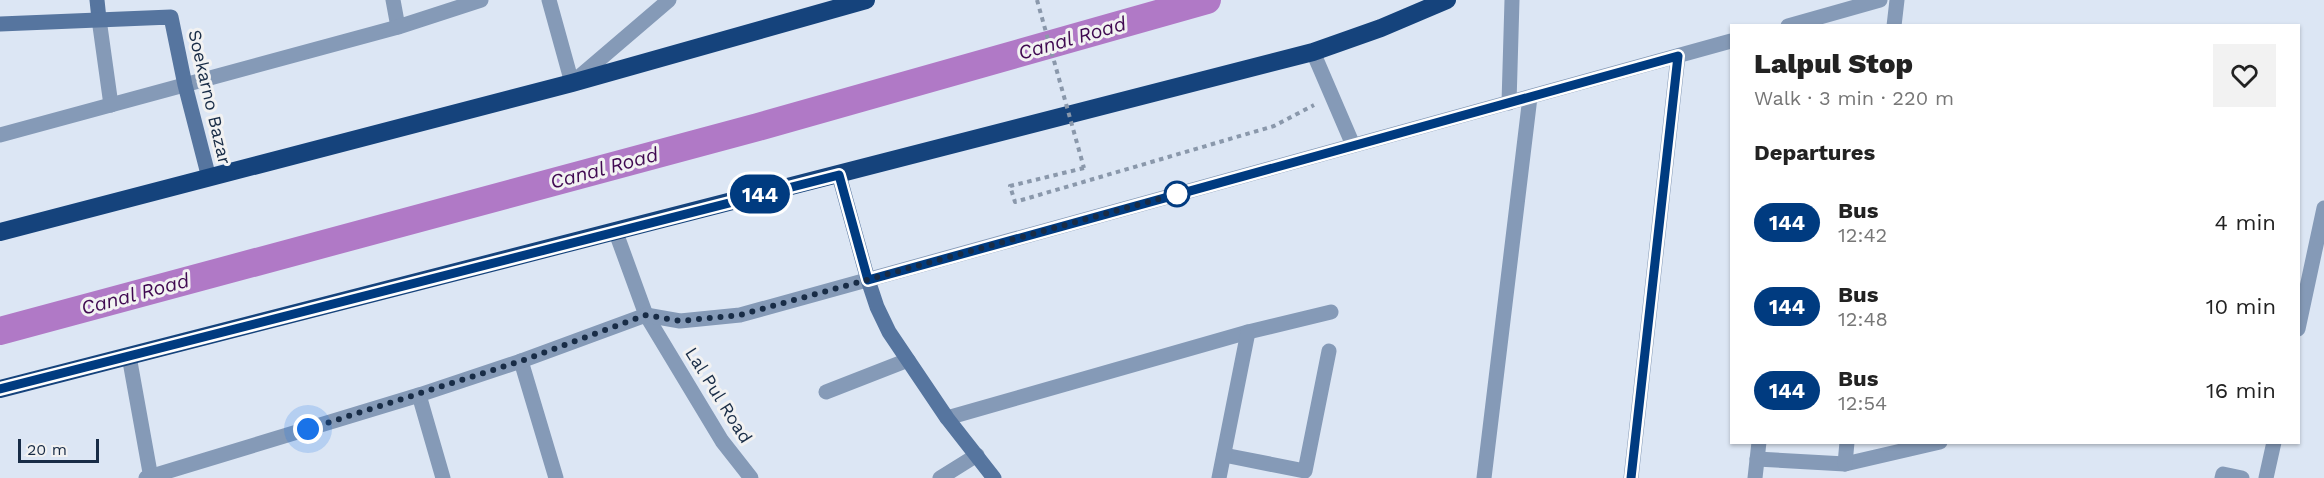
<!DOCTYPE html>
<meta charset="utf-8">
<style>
:root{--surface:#fff;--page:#f2f2f2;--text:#222;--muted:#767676}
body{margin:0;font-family:"Work Sans",sans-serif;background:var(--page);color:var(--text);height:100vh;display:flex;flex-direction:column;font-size:22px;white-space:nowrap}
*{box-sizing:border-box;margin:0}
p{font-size:20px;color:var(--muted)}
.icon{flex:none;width:33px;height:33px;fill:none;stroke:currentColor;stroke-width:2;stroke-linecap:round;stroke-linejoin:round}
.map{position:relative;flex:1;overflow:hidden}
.details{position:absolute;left:1730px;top:24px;width:570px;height:420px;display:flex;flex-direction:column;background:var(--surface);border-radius:0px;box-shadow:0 2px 4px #0004}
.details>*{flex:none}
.badge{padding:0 12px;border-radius:20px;font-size:21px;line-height:39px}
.scale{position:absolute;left:18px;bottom:15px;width:81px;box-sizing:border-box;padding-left:6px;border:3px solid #182c46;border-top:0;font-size:16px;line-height:21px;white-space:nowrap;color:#182c46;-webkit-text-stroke:4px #f2f2f2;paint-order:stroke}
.you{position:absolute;width:30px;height:30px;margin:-15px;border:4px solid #fff;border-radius:50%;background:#1a73e8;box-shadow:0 0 0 9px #1a73e833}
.map>.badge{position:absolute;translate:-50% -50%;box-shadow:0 0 0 3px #fff}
h2{padding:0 24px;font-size:22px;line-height:54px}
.round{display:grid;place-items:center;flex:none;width:63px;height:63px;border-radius:0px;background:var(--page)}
.overview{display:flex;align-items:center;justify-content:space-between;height:102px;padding:0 24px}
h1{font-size:28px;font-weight:800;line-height:45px}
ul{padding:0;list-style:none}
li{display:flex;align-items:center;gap:18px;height:84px;padding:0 24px}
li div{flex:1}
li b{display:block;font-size:22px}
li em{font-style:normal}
li .badge{min-width:66px;font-weight:700;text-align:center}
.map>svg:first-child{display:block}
</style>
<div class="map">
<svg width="2324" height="478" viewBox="0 0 2324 478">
<rect width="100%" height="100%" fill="#dce6f4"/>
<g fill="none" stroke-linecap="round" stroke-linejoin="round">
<path stroke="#b079c6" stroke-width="28" d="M0,331L758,127L1207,0"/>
<path stroke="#8a98ab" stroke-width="4" stroke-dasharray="4.5 4.5" stroke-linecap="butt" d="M1084,168L1010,186L1015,202L1274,126L1314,105"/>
<g stroke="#859ab7" stroke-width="15">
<path d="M393,0L398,27"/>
<path d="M549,0L572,83L669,0"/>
<path d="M99,19L111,105"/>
<path d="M1788,26L1880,0"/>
<path d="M1894,26L1897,0"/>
<path d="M1313,52L1353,145"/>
<path d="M1509,103L1512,0"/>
<path d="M0,135L398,27L481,0"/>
<path d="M615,230L646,315L722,441L751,478"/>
<path d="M2298,329L2324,208"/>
<path d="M129,356L151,478"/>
<path d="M521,361L556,478"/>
<path d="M826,392L908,360"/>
<path d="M419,395L443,478"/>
<path d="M947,418L1248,332L1331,312"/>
<path d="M1224,455L1305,471L1329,351"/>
<path d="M1757,459L1845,464L1940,442"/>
<path d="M1845,464L1847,442"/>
<path d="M146,478L419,395L521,361L646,315L680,321L740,315L1731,41"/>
<path d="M940,478L977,455"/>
<path d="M1219,478L1248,332"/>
<path d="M1484,478L1530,97"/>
<path d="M1631,478L1678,56"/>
<path d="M1755,478L1759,442"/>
<path d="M2222,478L2223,474L2242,478"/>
<path d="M2266,478L2274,442"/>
</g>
<g stroke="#56759f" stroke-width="15">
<path d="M97,0L99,19"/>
<path d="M0,24L171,17L185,85L209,178"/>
<path d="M839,175L868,280L877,307L889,332L947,418L994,478"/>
</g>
<g stroke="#15437c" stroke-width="18">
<path d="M0,232L572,83L866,0"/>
<path d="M0,389L1313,52L1381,28L1447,0"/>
</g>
<path stroke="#8a98ab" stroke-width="4" stroke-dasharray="4.5 4.5" stroke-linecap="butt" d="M1037,0L1084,168"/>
</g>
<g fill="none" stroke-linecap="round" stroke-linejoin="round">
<g stroke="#fff" stroke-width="14">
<path id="line" d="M0,389L839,175L868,280L1678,56L1631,478"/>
</g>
<use href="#line" stroke="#003b80" stroke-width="9"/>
<path stroke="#182c46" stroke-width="6" stroke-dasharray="0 10.8" d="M308,429L521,361L646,315L680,321L740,315L1177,194"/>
</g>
<circle fill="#fff" stroke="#003b80" stroke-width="3" cx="1177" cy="194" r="12"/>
<g text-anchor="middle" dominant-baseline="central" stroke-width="6" stroke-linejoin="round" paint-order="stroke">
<g font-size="18" fill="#182c46" stroke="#f2f2f2">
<text transform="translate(210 97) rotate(77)">Soekarno Bazar</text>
<text transform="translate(719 395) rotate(58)">Lal Pul Road</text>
</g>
<g font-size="20" font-style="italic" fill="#400951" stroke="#f2f2f2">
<text transform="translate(1072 38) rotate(-16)">Canal Road</text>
<text transform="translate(604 168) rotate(-15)">Canal Road</text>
<text transform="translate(135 294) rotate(-15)">Canal Road</text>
</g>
</g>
</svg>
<div class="scale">20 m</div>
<div class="you" style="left:308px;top:429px"></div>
<b class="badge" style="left:760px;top:194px;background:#003b80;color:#fff">144</b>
<section class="details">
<div class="overview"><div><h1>Lalpul Stop</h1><p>Walk · 3 min · 220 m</p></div><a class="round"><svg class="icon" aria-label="heart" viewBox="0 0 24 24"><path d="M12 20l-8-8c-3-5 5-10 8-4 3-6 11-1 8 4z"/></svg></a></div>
<h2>Departures</h2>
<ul>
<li><span class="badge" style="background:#003b80;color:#fff">144</span><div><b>Bus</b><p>12:42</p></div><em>4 min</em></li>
<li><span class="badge" style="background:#003b80;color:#fff">144</span><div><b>Bus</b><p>12:48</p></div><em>10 min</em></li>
<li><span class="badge" style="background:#003b80;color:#fff">144</span><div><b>Bus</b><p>12:54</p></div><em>16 min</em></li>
</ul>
</section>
</div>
